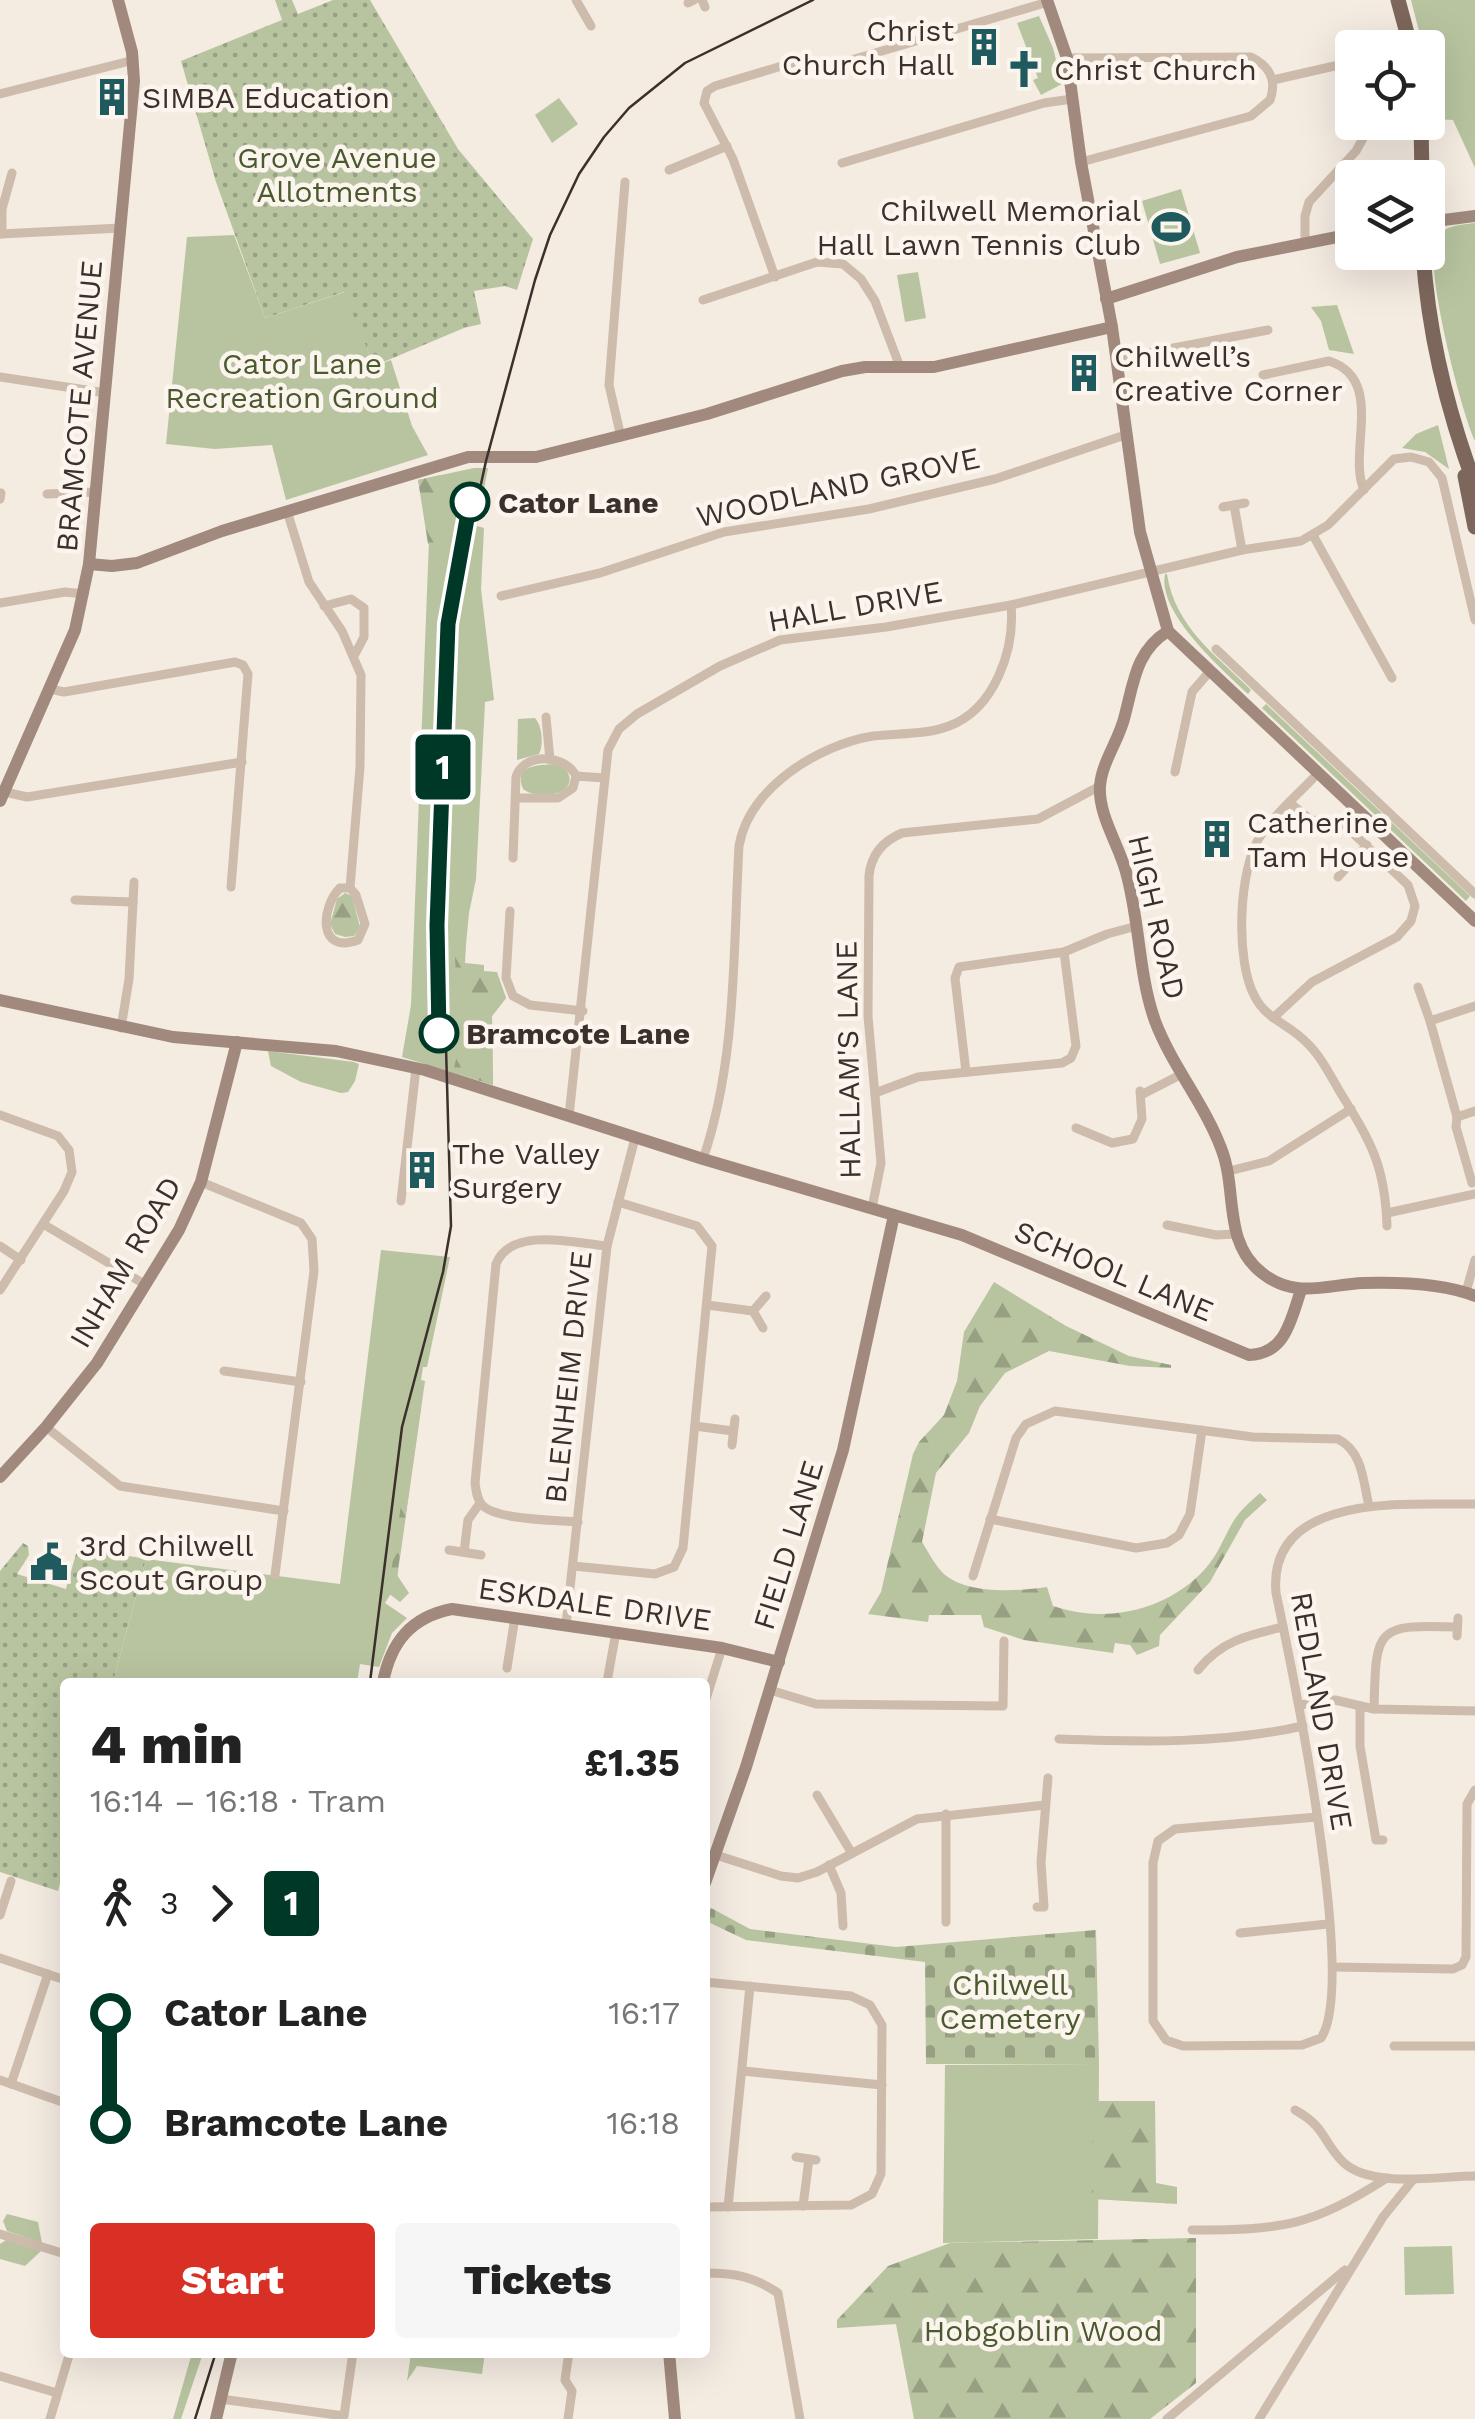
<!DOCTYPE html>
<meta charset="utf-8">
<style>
:root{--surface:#fff;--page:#f6f6f6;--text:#222;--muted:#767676;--accent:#d93025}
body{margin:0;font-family:"Work Sans",sans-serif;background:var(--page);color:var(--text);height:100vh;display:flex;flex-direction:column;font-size:38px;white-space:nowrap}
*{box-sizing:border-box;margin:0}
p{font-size:32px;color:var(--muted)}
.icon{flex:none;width:55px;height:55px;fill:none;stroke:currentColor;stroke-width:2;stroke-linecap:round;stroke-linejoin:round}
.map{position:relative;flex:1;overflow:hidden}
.sheet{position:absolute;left:60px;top:1678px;width:650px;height:680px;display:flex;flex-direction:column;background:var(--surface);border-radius:10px;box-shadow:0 10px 40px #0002}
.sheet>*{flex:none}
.badge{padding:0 20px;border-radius:8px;font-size:35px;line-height:65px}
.buttons{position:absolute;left:1335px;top:30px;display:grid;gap:20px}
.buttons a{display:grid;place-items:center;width:110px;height:110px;border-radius:10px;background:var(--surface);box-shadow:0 10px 40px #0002;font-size:50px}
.map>.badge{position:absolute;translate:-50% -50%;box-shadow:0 0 0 5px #fff}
.legs{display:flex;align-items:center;gap:15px;height:110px;padding:0 30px;font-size:32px}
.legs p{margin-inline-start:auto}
.head{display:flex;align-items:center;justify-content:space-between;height:170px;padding:0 30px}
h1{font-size:55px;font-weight:800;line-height:75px}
.primary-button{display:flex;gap:20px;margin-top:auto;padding:20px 30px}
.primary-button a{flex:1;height:115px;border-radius:10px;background:var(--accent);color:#fff;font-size:40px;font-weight:800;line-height:115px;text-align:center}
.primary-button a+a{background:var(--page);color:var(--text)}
ul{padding:0 30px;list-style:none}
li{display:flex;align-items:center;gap:35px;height:110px;font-size:38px}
li i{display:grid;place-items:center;width:15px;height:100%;margin:0 12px;background:currentColor}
li i::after{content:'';width:25px;height:25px;margin:-12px;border:8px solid;border-radius:50%;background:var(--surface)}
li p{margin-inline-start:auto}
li:first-child i{background:linear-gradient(#0000 50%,currentColor 0)}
li:last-child i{background:linear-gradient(currentColor 50%,#0000 0)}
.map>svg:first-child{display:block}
</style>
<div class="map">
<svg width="1475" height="2419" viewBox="0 0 1475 2419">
<defs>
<pattern id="forest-firs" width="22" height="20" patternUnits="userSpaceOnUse" patternTransform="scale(2.5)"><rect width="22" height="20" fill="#b8c4a0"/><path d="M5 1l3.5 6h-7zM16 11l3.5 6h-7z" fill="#97a083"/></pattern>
<pattern id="cemetery-stones" width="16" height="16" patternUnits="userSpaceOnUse" patternTransform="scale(2.5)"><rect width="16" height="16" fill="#b8c4a0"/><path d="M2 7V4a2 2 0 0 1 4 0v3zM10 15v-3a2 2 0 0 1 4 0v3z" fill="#97a083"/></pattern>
<pattern id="garden-dots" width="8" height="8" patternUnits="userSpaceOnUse" patternTransform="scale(2.5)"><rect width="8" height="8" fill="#b8c4a0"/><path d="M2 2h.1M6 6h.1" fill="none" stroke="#97a083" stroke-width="1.8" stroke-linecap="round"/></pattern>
</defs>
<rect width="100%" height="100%" fill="#f4ebe1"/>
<g fill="#b8c4a0">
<path d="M1411,0H1475V168L1453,120L1434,119L1428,48L1423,47Z"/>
<path d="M1039,16L1053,48L1062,84L1041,95L1033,80L1038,78L1017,23Z"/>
<path d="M559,98L578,124L552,143L535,115Z"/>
<path d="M1181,189L1200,253L1160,264L1142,201Z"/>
<path d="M1475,223V441C1461,411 1425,270 1435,242C1441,225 1460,225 1475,223Z"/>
<path d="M234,235L265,318L345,292L374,366L391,360L412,426L428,455L286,500L272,445L215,449L166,444L187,237Z"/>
<path d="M918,272L926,318L905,322L897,275Z"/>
<path d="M1337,305L1354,354L1329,350L1321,321L1311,307Z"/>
<path d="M1438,425L1449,469L1425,452L1402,448L1416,434Z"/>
<path d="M474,468H488L477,526L484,528L481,589L494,700L485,702L476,879L469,913L463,975L499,980L506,998L492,1016L493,1085L402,1057L411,1005L429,540L418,480Z"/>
<path d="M1165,574H1167C1175,627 1216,655 1251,690L1248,694C1222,669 1157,613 1165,574Z"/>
<path d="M1266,704L1470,896L1466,901L1262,708Z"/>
<path d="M535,718C542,726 544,744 539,754L517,760L518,719Z"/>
<path d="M560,764C590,789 543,804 523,789C513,763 541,765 560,764Z"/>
<path d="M268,1051L354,1062L359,1064L355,1081L348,1092L341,1093L301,1082L271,1066Z"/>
<path d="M381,1250L450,1257L427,1367H423L421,1380L425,1381L396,1586L385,1603L407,1618L392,1633L379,1667L360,1664L357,1682H113L146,1559L340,1584Z"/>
<path d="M1099,2064L1098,2239L943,2243L945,2065Z"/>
<path d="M7,2214L38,2222L42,2243L7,2231L3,2221Z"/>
<path d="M6,2240L41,2251L25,2266L0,2259V2244Z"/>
<path d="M1452,2246L1454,2294L1405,2295L1404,2247Z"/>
<path d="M192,2353H203L181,2419H173Z"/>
<path d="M411,2353H485L482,2374L417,2366L407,2381Z"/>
</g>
<g fill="url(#forest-firs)">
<path d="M440,475L443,496L440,543L428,544L418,480Z"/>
<path d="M345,893L352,896L360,927L354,936L345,937L335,934L330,924L337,899Z"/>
<path d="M457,938L466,943L465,963L484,965V971L497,972L506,998L492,1016L493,1085L453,1072L463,1030V1008L456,977L454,939Z"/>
<path d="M994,1282L1066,1326L1129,1356L1171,1365V1368L1130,1366L1049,1351L1005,1373L980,1406L969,1433L936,1473L922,1542C929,1553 936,1567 945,1575C970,1595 1017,1591 1047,1587L1053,1606C1106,1624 1167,1611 1205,1569C1218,1555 1224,1537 1233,1522C1240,1510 1250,1502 1260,1493L1267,1500L1245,1520L1210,1582L1160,1635L1159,1646L1137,1655L1130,1645L1115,1643L1113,1653L1024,1640L984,1627L981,1615H929L928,1622L868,1614L881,1592L913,1454L919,1442L944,1415L957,1381L964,1332Z"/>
<path d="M421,1408L397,1575L409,1593L400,1602L388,1593L415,1411Z"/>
<path d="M1099,2101H1155L1156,2183L1177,2187V2204L1092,2199L1093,2108Z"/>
<path d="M1196,2238V2383L1150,2419H914L896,2324L837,2328V2320L888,2266L950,2243Z"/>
</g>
<path fill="url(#cemetery-stones)" d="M711,1908L750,1929L896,1947L1096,1930L1099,2064H926L925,1962L746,1940L706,1921Z"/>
<g fill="url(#garden-dots)">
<path d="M275,0H292L298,14L333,0H370L458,149L533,239L517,290L505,286L474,291L481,324L464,328L374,366L344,292L265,318L216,182L181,61L282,20Z"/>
<path d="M23,1543L28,1546L29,1555L17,1574L66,1589L78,1547L146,1559L113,1682H65V1866L58,1891L0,1872V1571Z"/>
</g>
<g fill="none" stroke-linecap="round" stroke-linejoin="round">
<g stroke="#cdbbac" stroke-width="9">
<path d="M576,0L591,26"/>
<path d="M702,0L705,7"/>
<path d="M688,3L694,0"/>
<path d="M1067,58L1251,57C1270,66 1277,81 1270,100L1251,116L1081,162"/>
<path d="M821,69L1048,2"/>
<path d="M1273,80L1352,62"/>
<path d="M0,94L134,60"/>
<path d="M842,163L1044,103L1072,99"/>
<path d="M669,170L727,146"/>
<path d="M0,234L121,228"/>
<path d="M2,234V209L12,173"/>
<path d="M1305,243V216L1309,202L1356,151L1372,122"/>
<path d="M775,277L733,159L704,103L707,91L715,86L795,62"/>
<path d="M703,300L817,262L843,264L861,279L875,301L900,367"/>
<path d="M1116,359L1268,330"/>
<path d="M1263,375L1329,361C1386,379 1347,453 1364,490"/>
<path d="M0,377L106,393"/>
<path d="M621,437L609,385L625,182"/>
<path d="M47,494L97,492"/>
<path d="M0,499L1,493"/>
<path d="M1234,505L1242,550"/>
<path d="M1223,507L1245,503"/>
<path d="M287,511L309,582L342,631L361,675L360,767L350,888L356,895L365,924L358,940C317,955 321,907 340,888H350"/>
<path d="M1314,537L1392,678"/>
<path d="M501,596L600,573L724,532L869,509L995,479L1125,435"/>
<path d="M0,603L65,592L84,594"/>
<path d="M324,606L351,599L364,608V637L355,654"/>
<path d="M1216,649L1475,894"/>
<path d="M50,689L64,692L235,662L243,665L248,674L231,887"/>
<path d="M546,717L550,760"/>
<path d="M1175,772L1192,692L1210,671"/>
<path d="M1318,773C1300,793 1276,812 1261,835C1238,868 1235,962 1255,997C1266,1019 1290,1025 1306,1042C1321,1056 1330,1075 1340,1092C1371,1142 1385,1165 1387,1226"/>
<path d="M5,792L27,797L242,762"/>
<path d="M516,798H558L573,788L576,776L604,778"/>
<path d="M513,858L516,777C524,752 565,754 576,776"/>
<path d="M1338,877L1367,845"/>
<path d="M75,900L133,902L129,979L121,1028"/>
<path d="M133,902L134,882"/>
<path d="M510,911L506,978L513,996L530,1005L583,1011"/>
<path d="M1418,987L1430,1021"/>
<path d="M1475,1006L1430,1021L1457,1117L1475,1111"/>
<path d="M1273,1018L1312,982L1397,937L1411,921L1415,906L1408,885L1342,823L1311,820L1290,803"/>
<path d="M966,1072L955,978L959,967L1064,952L1107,934L1137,926"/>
<path d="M875,1093L918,1077L1062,1063L1071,1058L1076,1046L1064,952"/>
<path d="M1141,1095L1182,1074"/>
<path d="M0,1115L58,1136L69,1150L72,1172L64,1191L0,1290"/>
<path d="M569,1116L608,750L619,729L637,714L720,666L780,640L886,627L1011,605L1242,550L1301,541L1328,525L1394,459L1411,457L1429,462L1442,478L1475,620"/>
<path d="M1457,1117L1456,1127L1472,1183"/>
<path d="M1076,1128L1112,1143L1133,1139L1142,1119L1140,1091"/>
<path d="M703,1159C737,1060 733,951 739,846C749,788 818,745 873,736C898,733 926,735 949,726C995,709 1015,649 1011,605"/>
<path d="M1229,1171L1269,1161L1351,1109"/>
<path d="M201,1182L301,1223L312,1239L314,1271L275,1575"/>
<path d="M401,1201L416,1068"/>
<path d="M872,1208L881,1163L868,1016L869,876C871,854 883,841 902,833L1038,819L1100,786"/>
<path d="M1387,1213L1475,1194"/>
<path d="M43,1224L146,1285"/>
<path d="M1167,1225L1216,1235L1235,1234"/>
<path d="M0,1246L21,1260"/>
<path d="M1466,1292L1475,1260"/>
<path d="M707,1305L753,1311"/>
<path d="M763,1328L753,1311L766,1296"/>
<path d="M224,1371L301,1382"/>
<path d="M695,1426L733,1431"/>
<path d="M46,1427L120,1486L284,1511"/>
<path d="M732,1445L735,1419"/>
<path d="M990,1519L1136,1548L1167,1543L1179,1535L1190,1514L1202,1430"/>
<path d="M578,1522C556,1520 496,1520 482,1505C477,1499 476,1491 475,1483L496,1264C511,1226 575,1243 607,1246"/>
<path d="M449,1550L481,1555"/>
<path d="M464,1552L468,1520L480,1503"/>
<path d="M573,1566L655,1574L674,1567L683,1548L712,1246L697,1226L618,1202"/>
<path d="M973,1576L1016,1438L1026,1424L1055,1411L1253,1437L1338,1439C1363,1452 1363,1481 1369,1506"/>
<path d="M566,1625L607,1246L635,1138"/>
<path d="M1457,1636L1458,1618"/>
<path d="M507,1668L515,1617"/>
<path d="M1198,1670C1221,1641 1248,1635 1283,1627"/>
<path d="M607,1682L616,1632"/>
<path d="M770,1690L816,1704L1003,1706L1004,1641"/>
<path d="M705,1702L722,1648"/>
<path d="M1299,1705L1335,1700L1374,1709L1475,1711"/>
<path d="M1360,1706V1746L1376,1840H1383"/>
<path d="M1374,1709C1376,1628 1375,1624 1457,1627"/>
<path d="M1059,1739C1142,1742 1222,1744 1303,1726"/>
<path d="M817,1795L851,1852"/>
<path d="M946,1814V1922"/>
<path d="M1317,1817L1175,1829L1158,1841L1153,1863V2021L1166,2040L1183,2046L1302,2045L1321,2038C1358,1983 1292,1668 1276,1593C1267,1491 1410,1505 1475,1504"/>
<path d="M716,1855L781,1876L798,1878L817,1872L917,1819L1045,1805"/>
<path d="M829,1865L841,1893L843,1926"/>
<path d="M1037,1907H1044L1041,1862L1048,1778"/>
<path d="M0,1915L11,1881"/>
<path d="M1240,1933L1328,1924"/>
<path d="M0,1958L65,1980"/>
<path d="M1333,1967L1453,1969L1462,1965L1466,1957L1467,1804L1475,1790"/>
<path d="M705,1982L851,1996L870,2005L882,2025L881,2174L872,2194L851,2205L705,2207"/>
<path d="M1394,2046H1475"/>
<path d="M743,2071L882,2085"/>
<path d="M0,2080L65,2103"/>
<path d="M11,2084L48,1974"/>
<path d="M1295,2110C1326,2127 1322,2141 1343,2162C1371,2189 1439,2176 1475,2176"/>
<path d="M796,2157L816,2160"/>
<path d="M803,2206L809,2159"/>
<path d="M728,2207L750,1986"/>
<path d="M1192,2230C1282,2230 1310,2227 1387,2178"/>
<path d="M0,2234L65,2254"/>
<path d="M705,2273C734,2273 753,2276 778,2293L800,2419"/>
<path d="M0,2376L57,2393"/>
<path d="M221,2399L344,2416L353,2352"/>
<path d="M50,2419L70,2352"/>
<path d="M568,2419L572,2391L565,2380L569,2352"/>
<path d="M1167,2419L1345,2270"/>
<path d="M1259,2419L1383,2217L1412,2181"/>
</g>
<g stroke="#a18a7d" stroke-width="12">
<path d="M1047,0L1067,58L1081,162L1112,327L1140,532L1168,631L1475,921"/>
<path d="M1428,222L1475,216"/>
<path d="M1106,299L1237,257L1352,234"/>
<path d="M89,564L112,566L137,563L222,531L468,457H536L707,414L842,371L865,367H934L1112,327"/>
<path d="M1168,631C1136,651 1134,681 1125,715C1120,739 1102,761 1100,786C1098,815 1119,845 1126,872C1140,921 1138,973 1155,1021C1172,1066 1204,1103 1221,1148C1238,1190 1222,1242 1262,1273C1295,1299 1325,1285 1363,1283C1397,1282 1443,1283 1475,1296"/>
<path d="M0,801L75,630L89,564L134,81L132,52L118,0"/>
<path d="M0,1000L173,1037L336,1051L425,1070L703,1159L962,1235L1249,1355C1286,1354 1291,1319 1301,1290"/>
<path d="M0,1477L46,1427L97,1363L179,1230L201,1182L237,1042"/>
<path d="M383,1682C391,1642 411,1617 452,1609L722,1648L779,1662"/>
<path d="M705,1883L746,1767L843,1450L894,1215"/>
<path d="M669,2352L675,2419"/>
<path d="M216,2419L232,2352"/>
</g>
<g stroke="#7d675c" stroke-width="15">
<path d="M1398,0L1411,48"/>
<path d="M1421,122L1422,178"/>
<path d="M1423,252C1428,333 1447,410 1475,485"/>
<path d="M1465,476L1475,527"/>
</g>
<g stroke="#3b302b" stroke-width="2.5">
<path d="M370,1682L402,1427L443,1272L451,1226L443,940L454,622L460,580L486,461L535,280L550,235L579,174L604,137L629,108L685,63L813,0"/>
<path d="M195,2419L216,2352"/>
</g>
</g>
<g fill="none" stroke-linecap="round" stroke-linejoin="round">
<g stroke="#fff" stroke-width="22">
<path id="line-1" d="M439,1033L437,925L448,624L470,502"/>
</g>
<use href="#line-1" stroke="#003828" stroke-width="15"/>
</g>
<defs>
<g id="building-bare" transform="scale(3)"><path d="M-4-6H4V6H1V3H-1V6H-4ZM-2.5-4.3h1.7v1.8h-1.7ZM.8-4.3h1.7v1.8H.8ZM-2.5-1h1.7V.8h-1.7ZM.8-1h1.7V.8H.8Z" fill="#1f5a5e" stroke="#fbf5ee" stroke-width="2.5" paint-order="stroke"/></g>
<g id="church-bare" transform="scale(3)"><path d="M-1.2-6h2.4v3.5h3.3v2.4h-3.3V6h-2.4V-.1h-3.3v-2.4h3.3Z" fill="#1f5a5e" stroke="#fbf5ee" stroke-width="2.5" paint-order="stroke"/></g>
<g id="stadium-bare" transform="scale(3)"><path d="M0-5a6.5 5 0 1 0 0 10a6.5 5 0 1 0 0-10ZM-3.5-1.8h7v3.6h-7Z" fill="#1f5a5e" stroke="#fbf5ee" stroke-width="2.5" paint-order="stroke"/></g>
<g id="civic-bare" transform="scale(3)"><path d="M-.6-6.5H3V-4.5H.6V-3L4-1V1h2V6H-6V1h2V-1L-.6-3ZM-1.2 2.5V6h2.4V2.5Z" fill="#1f5a5e" stroke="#fbf5ee" stroke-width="2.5" paint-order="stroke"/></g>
</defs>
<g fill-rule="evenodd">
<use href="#building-bare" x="984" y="47"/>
<use href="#church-bare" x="1024" y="69"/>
<use href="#building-bare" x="112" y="97"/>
<use href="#stadium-bare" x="1171" y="227"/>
<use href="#building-bare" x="1084" y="373"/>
<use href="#building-bare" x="1217" y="839"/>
<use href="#building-bare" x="422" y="1170"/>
<use href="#civic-bare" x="49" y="1562"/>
</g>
<g fill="#fff" stroke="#003828" stroke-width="5">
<circle cx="470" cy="502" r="18"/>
<circle cx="439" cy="1033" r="18"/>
</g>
<g text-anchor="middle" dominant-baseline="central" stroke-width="9" stroke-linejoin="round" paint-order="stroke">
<g font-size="30" fill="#3b302b" stroke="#fbf5ee" text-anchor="start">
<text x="954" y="30" text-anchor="end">Christ<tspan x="954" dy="34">Church Hall</tspan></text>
<text x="1054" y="69">Christ Church</text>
<text x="142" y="97">SIMBA Education</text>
<text x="1141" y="210" text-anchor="end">Chilwell Memorial<tspan x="1141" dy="34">Hall Lawn Tennis Club</tspan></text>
<text x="1114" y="356">Chilwell’s<tspan x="1114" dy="34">Creative Corner</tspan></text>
<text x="1247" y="822">Catherine<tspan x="1247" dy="34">Tam House</tspan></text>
<text x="452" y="1153">The Valley<tspan x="452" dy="34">Surgery</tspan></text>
<text x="79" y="1545">3rd Chilwell<tspan x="79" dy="34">Scout Group</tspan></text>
</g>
<g font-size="30" fill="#4a5a2e" stroke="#fbf5ee">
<text x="337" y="157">Grove Avenue<tspan x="337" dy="34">Allotments</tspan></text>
<text x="302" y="363">Cator Lane<tspan x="302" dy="34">Recreation Ground</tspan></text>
<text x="1010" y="1984">Chilwell<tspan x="1010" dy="34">Cemetery</tspan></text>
<text x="1043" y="2330">Hobgoblin Wood</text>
</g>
<g font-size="30" fill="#3b302b" stroke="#fbf5ee">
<text transform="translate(79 406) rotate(-85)">BRAMCOTE AVENUE</text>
<text transform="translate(838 487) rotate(-12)">WOODLAND GROVE</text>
<text transform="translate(855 606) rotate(-10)">HALL DRIVE</text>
<text transform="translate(1157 917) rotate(77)">HIGH ROAD</text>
<text transform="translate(848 1060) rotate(-91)">HALLAM'S LANE</text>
<text transform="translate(125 1262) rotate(-60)">INHAM ROAD</text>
<text transform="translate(1114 1271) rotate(23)">SCHOOL LANE</text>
<text transform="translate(568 1377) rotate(-84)">BLENHEIM DRIVE</text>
<text transform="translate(788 1545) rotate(-73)">FIELD LANE</text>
<text transform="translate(595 1604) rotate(8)">ESKDALE DRIVE</text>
<text transform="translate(1322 1711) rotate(80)">REDLAND DRIVE</text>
</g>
<g font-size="30" font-weight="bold" fill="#3b302b" stroke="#fbf5ee" text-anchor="start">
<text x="498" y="502">Cator Lane</text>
<text x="466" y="1033">Bramcote Lane</text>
</g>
</g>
</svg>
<div class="buttons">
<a><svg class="icon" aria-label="locate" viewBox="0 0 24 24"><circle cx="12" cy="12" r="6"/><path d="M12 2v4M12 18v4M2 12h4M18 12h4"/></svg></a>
<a><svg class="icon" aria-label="layers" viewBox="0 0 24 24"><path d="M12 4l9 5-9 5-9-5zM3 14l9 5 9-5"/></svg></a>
</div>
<b class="badge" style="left:443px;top:767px;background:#003828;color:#fff">1</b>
<section class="sheet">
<div class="head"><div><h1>4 min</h1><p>16:14 – 16:18 · Tram</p></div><b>£1.35</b></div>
<div class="legs"><svg class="icon" aria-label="walk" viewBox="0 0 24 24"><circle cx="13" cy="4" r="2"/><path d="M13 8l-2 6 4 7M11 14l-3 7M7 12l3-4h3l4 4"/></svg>3<svg class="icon" aria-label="forward" viewBox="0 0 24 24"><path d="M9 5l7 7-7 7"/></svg><b class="badge" style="background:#003828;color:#fff">1</b></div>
<ul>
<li><i style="color:#003828"></i><b>Cator Lane</b><p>16:17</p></li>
<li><i style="color:#003828"></i><b>Bramcote Lane</b><p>16:18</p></li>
</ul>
<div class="primary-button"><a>Start</a><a>Tickets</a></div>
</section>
</div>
